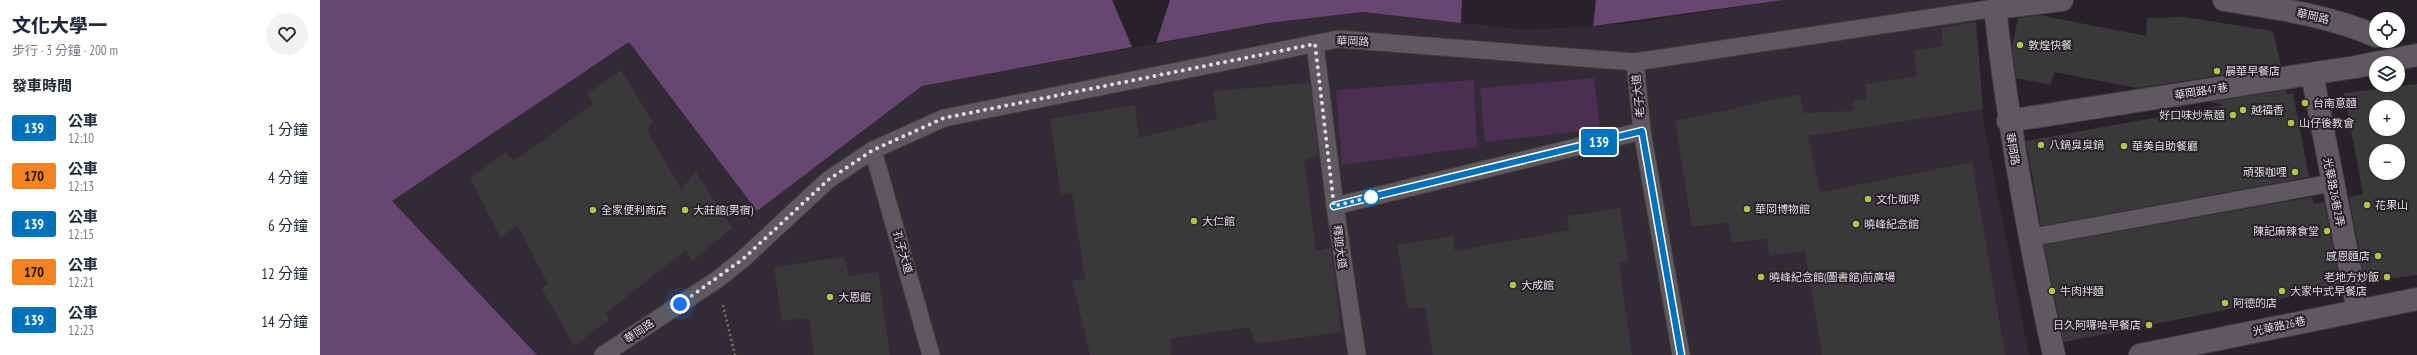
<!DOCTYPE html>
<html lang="zh-TW">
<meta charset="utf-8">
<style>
:root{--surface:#fff;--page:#f2f2f3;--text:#1f2937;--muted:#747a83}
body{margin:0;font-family:"PT Sans Narrow","Noto Sans TC",sans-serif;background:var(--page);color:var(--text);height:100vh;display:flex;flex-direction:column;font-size:15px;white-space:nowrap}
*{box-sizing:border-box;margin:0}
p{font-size:13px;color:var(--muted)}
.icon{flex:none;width:22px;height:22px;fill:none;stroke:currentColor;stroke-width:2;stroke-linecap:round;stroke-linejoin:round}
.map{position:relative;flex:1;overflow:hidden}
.drawer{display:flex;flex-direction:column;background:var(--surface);width:320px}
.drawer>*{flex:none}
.badge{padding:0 8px;border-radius:3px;font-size:14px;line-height:26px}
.fabs{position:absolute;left:2049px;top:12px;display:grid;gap:8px}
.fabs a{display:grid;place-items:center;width:36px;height:36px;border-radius:50%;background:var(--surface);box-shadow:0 1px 3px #0004;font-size:20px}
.you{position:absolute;width:20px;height:20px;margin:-10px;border:3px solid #fff;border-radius:50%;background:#1a73e8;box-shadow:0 0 0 6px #1a73e833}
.map>.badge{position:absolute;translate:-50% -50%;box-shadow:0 0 0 2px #fff}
h2{padding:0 12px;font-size:15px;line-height:36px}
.round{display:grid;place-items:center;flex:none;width:42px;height:42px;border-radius:21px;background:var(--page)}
.headline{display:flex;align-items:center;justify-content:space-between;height:68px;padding:0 12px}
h1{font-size:19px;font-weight:800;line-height:30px}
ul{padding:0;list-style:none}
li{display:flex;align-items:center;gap:12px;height:48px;padding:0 12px}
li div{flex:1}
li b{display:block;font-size:15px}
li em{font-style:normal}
li .badge{min-width:44px;font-weight:700;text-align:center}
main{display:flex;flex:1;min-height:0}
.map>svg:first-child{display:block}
</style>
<main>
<section class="drawer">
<div class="headline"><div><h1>文化大學一</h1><p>步行 · 3 分鐘 · 200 m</p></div><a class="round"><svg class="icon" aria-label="heart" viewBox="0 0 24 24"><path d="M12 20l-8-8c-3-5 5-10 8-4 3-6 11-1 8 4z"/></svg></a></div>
<h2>發車時間</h2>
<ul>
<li><span class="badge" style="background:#0072bc;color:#fff">139</span><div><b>公車</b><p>12:10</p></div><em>1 分鐘</em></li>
<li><span class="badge" style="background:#f58220;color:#111">170</span><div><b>公車</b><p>12:13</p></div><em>4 分鐘</em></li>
<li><span class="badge" style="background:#0072bc;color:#fff">139</span><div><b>公車</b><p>12:15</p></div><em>6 分鐘</em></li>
<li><span class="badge" style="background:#f58220;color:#111">170</span><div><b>公車</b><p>12:21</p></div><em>12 分鐘</em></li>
<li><span class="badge" style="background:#0072bc;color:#fff">139</span><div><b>公車</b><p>12:23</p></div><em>14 分鐘</em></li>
</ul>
</section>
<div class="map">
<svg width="2097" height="355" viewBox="0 0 2097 355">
<rect width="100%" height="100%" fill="#262227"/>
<path fill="#322a34" d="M1464,0H1654L1663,119L1709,355H217L71,201L310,42L437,211L602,86L948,23L1043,12L1209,30L1312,23Z"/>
<g fill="#4a2f52">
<path d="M1274,78L1280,129L1165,142L1160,88Z"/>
<path d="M1154,80L1157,147L1022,165L1016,90Z"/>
</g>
<g fill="#684672">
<path d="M0,0H792L812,47L602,86L437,211L309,42L72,201L217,355H0Z"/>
<path d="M850,0H1142L1141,23L1043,12L948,23L836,43Z"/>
<path d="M1276,0H1464L1273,26Z"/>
</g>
<g fill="#3b383c" fill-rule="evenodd">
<path d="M1719,15L1826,36L1827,18L1864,17L1953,31L1961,66L1817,88L1734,72L1731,85L1696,78L1692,48L1698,18Z"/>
<path d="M1656,22L1663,109L1488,136L1500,192L1652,162L1685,355H1502L1485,251L1449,256L1447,238L1412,243L1408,222L1372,227L1355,121L1480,94L1484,113L1534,111L1533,100L1547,99L1545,84L1597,76L1594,51L1622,46V28Z"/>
<path d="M301,70L333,122L327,130L361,189L376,172L412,228L372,261L366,250L286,313L289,320L254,346L222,289L228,284L197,225L181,238L150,178L186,152L194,161L273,104L267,94Z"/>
<path d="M990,83L999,155L984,160L996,251L1011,247L1021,332L936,344L929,327L850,339L851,355H770L752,281L765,279L752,192L741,194L730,119L815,105L819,138L897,119L893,91Z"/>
<path d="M2097,84V275L2045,282L2029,197L2043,194L2024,93ZM2056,107H2078V129H2056ZM2056,151H2078V173H2056Z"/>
<path d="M1966,90L1967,94L1973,93L1989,177L1721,226L1706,141L1905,105L1890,102Z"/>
<path d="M1992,197L1994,204L2004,202L2021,287L1744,342L1724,245Z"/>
<path d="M1300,208L1308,260L1299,263L1312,355H1113L1105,307L1088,309L1077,245L1133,236L1135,251L1249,230L1247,216Z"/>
<path d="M524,257L529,276L558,272L570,355H494L489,318L462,321L454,267Z"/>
</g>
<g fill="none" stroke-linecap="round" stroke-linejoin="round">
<g stroke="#413e42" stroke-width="19">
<g id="lane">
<path d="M995,44L1015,206L1037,355"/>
<path d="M1315,62L1322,131L1361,355"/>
<path d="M553,150L611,355"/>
<path d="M1015,206L1322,131"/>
<path d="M1709,238L2012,183"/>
<path d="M283,355L398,279L423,259L508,180L553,150L624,118L1018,39L1315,62L1675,8"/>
</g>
</g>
<g stroke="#413e42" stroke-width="24">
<g id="street">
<path d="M1904,0C1955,8 2008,15 2056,36"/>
<path d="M1992,74L2038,310"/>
<path d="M1688,121L2035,67L2097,55"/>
<path d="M1734,355C1709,240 1688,125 1675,8L1742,0"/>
<path d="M1820,355L2097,299"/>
</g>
</g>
<path stroke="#747175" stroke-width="2.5" stroke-dasharray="2 3" stroke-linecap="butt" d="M403,305L415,355"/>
<use href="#lane" stroke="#5d595e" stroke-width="17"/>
<use href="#street" stroke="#5d595e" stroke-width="22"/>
</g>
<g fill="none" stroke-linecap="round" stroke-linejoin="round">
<g stroke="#fff" stroke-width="9">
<path id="line" d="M1014,206L1322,131L1361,355"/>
</g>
<use href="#line" stroke="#0072bc" stroke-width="6"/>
<path stroke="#dfdde0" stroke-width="4" stroke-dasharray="0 7.2" d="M360,304L423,259L508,180L553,150L624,118L995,44L1014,206L1051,197"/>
</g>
<g fill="#b2c34b" stroke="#262227" stroke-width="1.5">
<circle cx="1700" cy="45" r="4"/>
<circle cx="1897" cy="71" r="4"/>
<circle cx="1985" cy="103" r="4"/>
<circle cx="1923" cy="110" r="4"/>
<circle cx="1913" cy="115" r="4"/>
<circle cx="1971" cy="123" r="4"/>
<circle cx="1721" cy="145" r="4"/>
<circle cx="1804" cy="146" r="4"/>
<circle cx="1975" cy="172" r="4"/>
<circle cx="1548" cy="199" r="4"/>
<circle cx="2047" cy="205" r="4"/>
<circle cx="1427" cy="209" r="4"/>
<circle cx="273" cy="210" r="4"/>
<circle cx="365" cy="210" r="4"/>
<circle cx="874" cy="221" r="4"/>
<circle cx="1536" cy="224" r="4"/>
<circle cx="2007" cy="231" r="4"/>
<circle cx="2058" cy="256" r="4"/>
<circle cx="1441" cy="277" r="4"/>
<circle cx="2067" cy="277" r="4"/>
<circle cx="1193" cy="285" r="4"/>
<circle cx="1732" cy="291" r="4"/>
<circle cx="1962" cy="291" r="4"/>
<circle cx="510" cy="297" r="4"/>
<circle cx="1905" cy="303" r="4"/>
<circle cx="1829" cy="325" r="4"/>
</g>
<circle fill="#fff" stroke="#0072bc" stroke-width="2" cx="1051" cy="197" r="8"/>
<g text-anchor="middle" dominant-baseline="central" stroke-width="4" stroke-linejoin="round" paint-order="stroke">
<g font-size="11" fill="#dfdde0" stroke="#262227">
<text transform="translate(1993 16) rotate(13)">華岡路</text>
<text transform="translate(1033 41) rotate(2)">華岡路</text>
<text transform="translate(1881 91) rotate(-9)">華岡路47巷</text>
<text transform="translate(1318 96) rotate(-96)">老子大道</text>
<text transform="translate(1693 149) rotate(80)">華岡路</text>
<text transform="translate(2014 192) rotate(79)">光華路26巷2弄</text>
<text transform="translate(1020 247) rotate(82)">釋迦大道</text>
<text transform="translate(583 252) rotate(74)">孔子大道</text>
<text transform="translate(1959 326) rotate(-12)">光華路26巷</text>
<text transform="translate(319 331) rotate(-34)">華岡路</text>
</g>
<g font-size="11" fill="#dfdde0" stroke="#262227" text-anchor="start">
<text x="1708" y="45">敦煌快餐</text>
<text x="1905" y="71">晨華早餐店</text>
<text x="1993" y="103">台南意麵</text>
<text x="1931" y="110">越福香</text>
<text x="1905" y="115" text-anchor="end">好口味炒煮麵</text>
<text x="1979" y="123">山仔後教會</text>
<text x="1729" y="145">八鍋臭臭鍋</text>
<text x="1812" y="146">華美自助餐廳</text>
<text x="1967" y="172" text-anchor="end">頑張咖哩</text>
<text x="1556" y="199">文化咖啡</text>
<text x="2055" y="205">花果山</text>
<text x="1435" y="209">華岡博物館</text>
<text x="281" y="210">全家便利商店</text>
<text x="373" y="210">大莊館(男宿)</text>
<text x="882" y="221">大仁館</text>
<text x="1544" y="224">曉峰紀念館</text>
<text x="1999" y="231" text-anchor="end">陳記麻辣食堂</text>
<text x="2050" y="256" text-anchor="end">感恩麵店</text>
<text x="1449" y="277">曉峰紀念館(圖書館)前廣場</text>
<text x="2059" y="277" text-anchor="end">老地方炒飯</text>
<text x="1201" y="285">大成館</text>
<text x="1740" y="291">牛肉拌麵</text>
<text x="1970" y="291">大家中式早餐店</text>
<text x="518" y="297">大恩館</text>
<text x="1913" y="303">阿德的店</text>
<text x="1821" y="325" text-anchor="end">日久阿囉哈早餐店</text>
</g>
</g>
</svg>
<div class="fabs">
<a><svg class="icon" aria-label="locate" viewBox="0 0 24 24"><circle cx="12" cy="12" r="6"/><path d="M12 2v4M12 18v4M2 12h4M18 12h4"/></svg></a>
<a><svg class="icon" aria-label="layers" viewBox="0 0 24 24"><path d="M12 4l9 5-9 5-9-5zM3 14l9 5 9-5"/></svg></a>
<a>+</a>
<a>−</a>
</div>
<div class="you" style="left:360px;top:304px"></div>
<b class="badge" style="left:1279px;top:142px;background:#0072bc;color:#fff">139</b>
</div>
</main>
